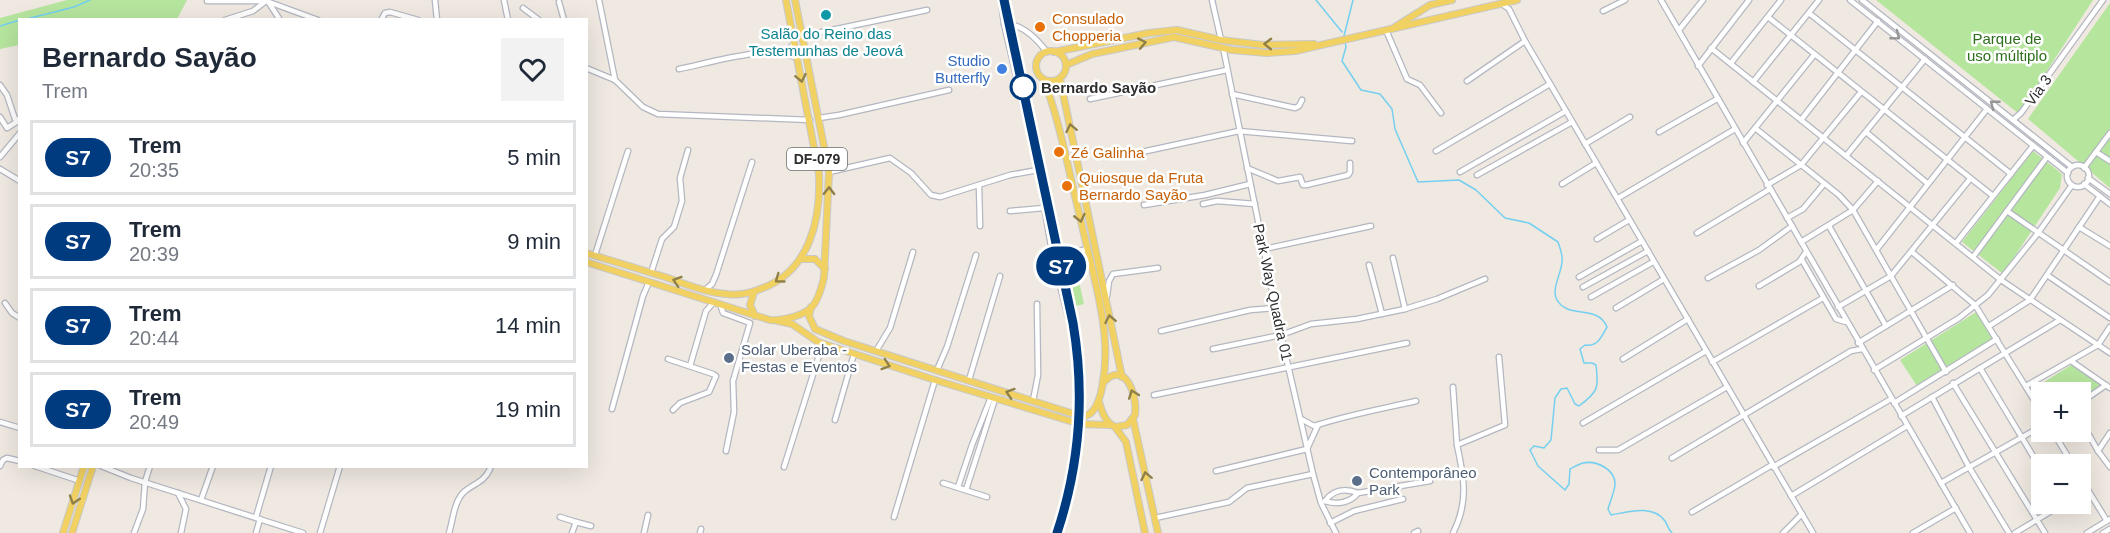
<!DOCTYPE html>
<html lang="pt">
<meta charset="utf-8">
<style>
:root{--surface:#fff;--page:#f2f2f3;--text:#1f2937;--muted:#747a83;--line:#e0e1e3}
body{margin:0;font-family:Helvetica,sans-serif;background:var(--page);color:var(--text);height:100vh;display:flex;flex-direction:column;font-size:22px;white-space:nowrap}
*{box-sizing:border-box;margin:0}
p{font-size:20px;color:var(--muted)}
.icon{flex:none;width:33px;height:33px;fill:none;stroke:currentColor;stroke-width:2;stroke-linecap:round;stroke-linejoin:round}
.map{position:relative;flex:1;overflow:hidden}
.drawer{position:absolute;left:18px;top:18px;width:570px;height:450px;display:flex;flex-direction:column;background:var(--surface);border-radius:0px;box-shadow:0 6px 24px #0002}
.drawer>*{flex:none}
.badge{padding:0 12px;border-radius:20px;font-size:21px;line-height:39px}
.fabs{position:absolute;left:2031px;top:382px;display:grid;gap:12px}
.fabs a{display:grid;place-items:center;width:60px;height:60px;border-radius:0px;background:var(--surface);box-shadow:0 6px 24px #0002;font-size:30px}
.map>.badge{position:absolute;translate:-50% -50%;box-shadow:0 0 0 3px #fff}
.round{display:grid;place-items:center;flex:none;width:63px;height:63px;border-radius:0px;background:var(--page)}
.summary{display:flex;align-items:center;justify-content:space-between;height:102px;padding:0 24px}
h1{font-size:28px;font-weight:700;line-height:45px}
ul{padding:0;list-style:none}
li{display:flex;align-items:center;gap:18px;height:75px;margin:0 12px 9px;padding:0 12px;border:3px solid var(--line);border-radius:0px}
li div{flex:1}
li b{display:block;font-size:22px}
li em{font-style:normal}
li .badge{min-width:66px;font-weight:700;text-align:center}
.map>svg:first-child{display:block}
</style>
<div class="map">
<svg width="2110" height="533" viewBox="0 0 2110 533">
<rect width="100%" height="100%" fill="#efe9e1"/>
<g fill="#b6e59e">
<path d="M67,0H187L177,19L20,20L19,45L0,49V18Z"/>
<path d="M1876,0H2093L2019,114Z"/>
<path d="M2110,3V188L2028,119Z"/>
<path d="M2033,151L2062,174L2060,188L2003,274L1962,242Z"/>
<path d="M1073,255L1084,304L1071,307L1061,257Z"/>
<path d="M1978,311L1994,338L1917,386L1900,360Z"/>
<path d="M2071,365L2100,384L2099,387L2081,398L2080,393H2042L2041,403L2033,389Z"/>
</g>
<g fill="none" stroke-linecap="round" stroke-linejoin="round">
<g stroke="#75cff0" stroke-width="1.5">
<path d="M1316,0L1342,32"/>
<path d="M23,20L74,7L90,0"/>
<path d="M0,26L20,20"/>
<path d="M1344,36L1353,0"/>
<path d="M1345,41L1346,47L1342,61L1361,90L1380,94L1392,109L1395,129L1418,182L1459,180L1476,190L1505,218L1529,223L1558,242C1560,248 1563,255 1562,261C1562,272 1552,287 1556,298C1567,321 1597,303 1607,327C1601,337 1598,347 1585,345L1580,349L1584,363H1592L1596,365C1599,388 1598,392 1579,406L1575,404L1567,388L1561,389L1555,398L1551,440L1544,448L1534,446L1530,450L1538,466L1565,490L1569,484L1570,469C1574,467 1579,464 1583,463C1597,460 1616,470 1615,485C1614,493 1610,502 1608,509L1611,515C1628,512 1653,504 1665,521C1668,526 1668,529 1672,533"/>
</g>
<g stroke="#b4b7c1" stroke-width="7">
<g id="minor">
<path d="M435,0L437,20"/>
<path d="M504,0L508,20"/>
<path d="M599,0L615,80"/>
<path d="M1212,0L1221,40"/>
<path d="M1661,0L1970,533"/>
<path d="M1850,0L2068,173"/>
<path d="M1862,0L2072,167"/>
<path d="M207,1H266"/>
<path d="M1001,1L1004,24L1038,170L1053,258L1068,317"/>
<path d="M559,2L564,20"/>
<path d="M269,3L280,20"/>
<path d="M1502,4L1509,9L1525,41L1813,533"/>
<path d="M523,8L539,20"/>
<path d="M1603,11L1625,0"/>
<path d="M1809,13L2011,174"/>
<path d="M1768,17L1993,196"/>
<path d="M225,20L253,11L266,1L318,20"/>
<path d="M381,20L385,13L390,12L418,20"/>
<path d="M1004,24C1021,23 1037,39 1047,52"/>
<path d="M1386,30L1407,79L1420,85L1441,113"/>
<path d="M1679,30L1703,0"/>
<path d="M803,36L927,10"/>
<path d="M1223,47L1281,335L1313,474L1321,503L1336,533"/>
<path d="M1711,48L2001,280L2110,353"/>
<path d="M781,53L789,50L794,43"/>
<path d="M1731,63L1781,0"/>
<path d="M1698,66L1749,0"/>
<path d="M586,68L615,80L643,107L658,114L810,120"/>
<path d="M679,69C710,63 769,44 797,58"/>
<path d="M1467,81L1525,41"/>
<path d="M1753,82L1819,0"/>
<path d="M0,85L7,95L15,119L20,120"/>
<path d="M1232,94L1295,108L1299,106L1302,100"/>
<path d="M1090,99L1227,70"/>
<path d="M0,117L7,128L18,121"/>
<path d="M819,118L839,115L949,90"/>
<path d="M1801,120L1878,21"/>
<path d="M2013,120L2021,113L2103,0"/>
<path d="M1755,128L1839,195L1853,210L1946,372"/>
<path d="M1659,132L1717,99"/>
<path d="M1866,132L1927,183"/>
<path d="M1743,143L1814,55"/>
<path d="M1585,144L1630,117"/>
<path d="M1436,151L1550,84"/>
<path d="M2096,152L2110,161"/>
<path d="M1137,153L1239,131L1352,141"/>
<path d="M1846,156L1925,59"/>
<path d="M0,157L20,133"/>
<circle cx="2078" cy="176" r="11"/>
<path d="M1247,168L1278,181L1300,177L1303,185H1306L1348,175L1350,172V163"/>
<path d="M2084,168L2110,133"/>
<path d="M0,169L20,181"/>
<path d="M829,172L890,158L911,173L931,195L940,197L1010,175L1038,170"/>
<path d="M1460,172L1566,111"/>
<path d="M1477,175L1572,122"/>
<path d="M2088,178L2110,194"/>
<path d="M1562,184L1596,163"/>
<path d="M2084,184L2110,204"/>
<path d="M1767,185L1801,165L1861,92"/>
<path d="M979,186L980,226"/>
<path d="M1620,197L1735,129"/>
<path d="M1203,204L1217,201L1255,204"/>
<path d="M1144,205L1205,195L1250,184"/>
<path d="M1010,211L1044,208"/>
<path d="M2007,211L2110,282"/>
<path d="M1787,218L1803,209L1824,184"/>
<path d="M1829,226L1886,326"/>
<path d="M2079,227L2110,246"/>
<path d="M1697,233L1770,189"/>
<path d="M1597,239L1629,220"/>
<path d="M1801,242L1853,210L1878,181"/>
<path d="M1956,243L2033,146"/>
<path d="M1264,249L1371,226"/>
<path d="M1877,249L1987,109"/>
<path d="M1912,252L1975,305L2042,413"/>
<path d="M595,255L628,151"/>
<path d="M1973,257L2047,157"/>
<path d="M1053,258L1087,249"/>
<path d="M1393,258L1405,309"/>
<path d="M1802,260L1836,319L1846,322"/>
<path d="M1369,265L1382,314"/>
<path d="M651,273L662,239L674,227L682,201L680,178L688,150"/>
<path d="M2047,275L2110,318"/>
<path d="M1579,277L1642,241"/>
<path d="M1708,278L1759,250L1792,226"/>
<path d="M1759,286L1799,262L1806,252"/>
<path d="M1583,287L1648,251"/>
<path d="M706,289L712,284L716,275L752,162"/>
<path d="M1107,296L1109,281L1113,274L1158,268"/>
<path d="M1591,297L1653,262"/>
<path d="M5,303L12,313L20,318"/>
<path d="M720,304L723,313L750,323L733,381L734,412L726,451"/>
<path d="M1838,307L1891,276L1970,179"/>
<path d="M1616,308L1664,279"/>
<path d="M1989,326L2030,300L2100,196"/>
<path d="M1161,331L1250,310L1276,308"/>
<path d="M1858,343L1953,285"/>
<path d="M1213,349L1281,335L1311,324L1357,319L1405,309L1437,299L1485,279"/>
<path d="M876,351L890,328L913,252"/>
<path d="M668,359L713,374L716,376L709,392L680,403L673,410"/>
<path d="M1623,359L1688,319"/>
<path d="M2071,361L2110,388"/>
<path d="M1712,362L1823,298"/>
<path d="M690,366L706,311L714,302"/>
<path d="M1980,368L2042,471"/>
<path d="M937,370L947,347L976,255"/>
<path d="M1874,370L1959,318L1988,295L2038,233L2072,185"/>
<path d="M969,380L1000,276"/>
<path d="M1953,383L2045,533"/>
<path d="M2026,386L2098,345L2110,327"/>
<path d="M1453,387L1457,445"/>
<path d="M1154,395L1407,343"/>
<path d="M1932,397L1969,467L2009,533"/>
<path d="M1033,401L1038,375L1037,304"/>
<path d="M1894,403L1997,339"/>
<path d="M2080,403L2106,385"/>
<path d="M612,409L643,296L649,282"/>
<path d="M1901,416L2060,320"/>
<path d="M1301,419L1314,426C1347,415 1381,409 1416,401"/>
<path d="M2080,419L2098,451L2110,467"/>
<path d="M835,420L854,354"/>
<path d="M0,422L20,428"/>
<path d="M1583,423L1706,351"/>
<path d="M2053,432L2073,465"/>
<path d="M1599,450H1618L1727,387"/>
<path d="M2098,451L2110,433"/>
<path d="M1672,458L1851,351L1862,349"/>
<path d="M0,466L3,460L7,458L20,461"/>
<path d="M35,466L80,481"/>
<path d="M101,466L131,478L303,533"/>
<path d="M784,467L821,349"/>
<path d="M1773,467L1891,399"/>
<path d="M1216,471L1307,449L1318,425"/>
<path d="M2080,477L2107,521"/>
<path d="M943,483L987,497"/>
<path d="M1941,483L2042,426"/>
<path d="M958,487L972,445L991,397"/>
<path d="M966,490L995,399"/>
<path d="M178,493L186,509L181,533"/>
<path d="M1791,496L1907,426"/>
<path d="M201,500L213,466"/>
<path d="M1325,501C1334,489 1345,488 1358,493L1430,481"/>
<path d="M1325,501C1337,505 1350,503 1358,493"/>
<path d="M1692,512L1772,465"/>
<path d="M256,517L271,466"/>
<path d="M560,517L576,522"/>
<path d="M894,517L935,380"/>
<path d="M1155,518L1229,502L1247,488L1313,474"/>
<path d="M1330,523L1354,511L1403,499"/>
<path d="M134,533L143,509L145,482L150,466"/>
<path d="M256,533L260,519"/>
<path d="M320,533L340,466"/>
<path d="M449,533C453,520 454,500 465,491C475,483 484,482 490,469"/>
<path d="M572,533L576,522L591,526"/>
<path d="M644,533L648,515"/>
<path d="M700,533L701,529"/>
<path d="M1414,533L1418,531"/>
<path d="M1453,533C1469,502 1464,477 1457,445L1505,425L1499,357"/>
<path d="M1783,533L1802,514"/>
<path d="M1913,533L1956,508"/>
<path d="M2015,533L2063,504"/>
<path d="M2087,533L2110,519"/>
<path d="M2103,533L2110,529"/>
</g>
</g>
<g stroke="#c9c9c9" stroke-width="8">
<g id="major">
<path d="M1395,27L1430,5L1452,0"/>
<circle cx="1051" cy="66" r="15"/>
<path d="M1054,52L1149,33L1177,30L1221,40L1263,45L1314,44"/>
<path d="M1066,65L1092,54L1174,37L1232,50L1267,53L1295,51L1517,0"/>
<path d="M1060,79L1122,377"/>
<path d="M586,253C613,261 639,269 665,277C685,284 707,293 727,294C740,296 751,293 763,288C810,270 821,219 819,174L786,0"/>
<path d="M801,259H815L825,269"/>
<path d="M586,262L770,320C782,321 802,316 811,308C818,301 822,286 824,277L829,172L795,0"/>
<path d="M754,292L750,305L755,316"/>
<path d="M811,307L809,316L815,329L844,341L1080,416C1105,420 1106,358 1105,342C1103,305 1089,258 1081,221C1069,174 1061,125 1044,80"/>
<path d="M778,321L792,324L818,342L935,380L1080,424L1111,425"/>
<path d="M1099,402C1102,412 1105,422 1115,427L1127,425L1135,415C1138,396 1125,358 1103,383"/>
<path d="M1133,419L1158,533"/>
<path d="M1115,427L1126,442L1145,533"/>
<path d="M63,533L84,466"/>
<path d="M72,533L93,466"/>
</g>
</g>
<use href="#minor" stroke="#fff" stroke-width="4.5"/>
<use href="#major" stroke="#f2d163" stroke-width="6"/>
<path stroke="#a3a6b8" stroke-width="1.5" d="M1004,0L1077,348L1080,424L1064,511L1057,533"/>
</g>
<defs><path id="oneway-chevron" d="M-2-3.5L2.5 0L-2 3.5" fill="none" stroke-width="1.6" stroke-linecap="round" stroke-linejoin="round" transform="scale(1.5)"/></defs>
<g stroke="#969696">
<use href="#oneway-chevron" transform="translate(1896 36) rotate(39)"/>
<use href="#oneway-chevron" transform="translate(1994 104) rotate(-142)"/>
</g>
<g stroke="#908048">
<use href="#oneway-chevron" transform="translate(1142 43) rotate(-11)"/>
<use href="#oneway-chevron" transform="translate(1268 44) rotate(-179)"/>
<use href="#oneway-chevron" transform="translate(801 78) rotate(78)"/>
<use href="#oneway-chevron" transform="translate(1071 128) rotate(-102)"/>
<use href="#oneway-chevron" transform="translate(829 191) rotate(-89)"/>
<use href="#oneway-chevron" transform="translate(1080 218) rotate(77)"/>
<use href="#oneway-chevron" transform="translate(779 279) rotate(144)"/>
<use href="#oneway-chevron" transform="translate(677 281) rotate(-162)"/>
<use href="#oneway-chevron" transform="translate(1110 319) rotate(-101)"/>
<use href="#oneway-chevron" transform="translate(886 365) rotate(18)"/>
<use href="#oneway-chevron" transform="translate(1010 393) rotate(-162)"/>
<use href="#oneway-chevron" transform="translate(1133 394) rotate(-110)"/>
<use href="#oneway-chevron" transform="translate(1146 476) rotate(-102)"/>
<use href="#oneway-chevron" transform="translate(74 500) rotate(108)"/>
</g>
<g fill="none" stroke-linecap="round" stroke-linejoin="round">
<g stroke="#fff" stroke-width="14">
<path id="line" d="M1004,0L1073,323C1085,394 1080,464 1057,533"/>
</g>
<use href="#line" stroke="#003b80" stroke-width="9"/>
</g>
<circle fill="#0f9aa8" stroke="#fff" stroke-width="2" cx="826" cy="15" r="6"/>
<g fill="#e8710a" stroke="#fff" stroke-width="2">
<circle cx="1040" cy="27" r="6"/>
<circle cx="1059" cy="152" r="6"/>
<circle cx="1067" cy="186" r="6"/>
</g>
<circle fill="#3f7fe0" stroke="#fff" stroke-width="2" cx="1002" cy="69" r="6"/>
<circle fill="#fff" stroke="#003b80" stroke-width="3" cx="1023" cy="87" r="12"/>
<g fill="#5c6f8a" stroke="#fff" stroke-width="2">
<circle cx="729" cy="358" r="6"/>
<circle cx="1357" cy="481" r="6"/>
</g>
<g text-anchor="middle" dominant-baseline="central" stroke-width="5" stroke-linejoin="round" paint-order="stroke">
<rect fill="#fff" stroke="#6d6d6d" stroke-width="1.5" x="787" y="148" width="60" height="22" rx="4.5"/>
<g font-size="14" font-weight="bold" fill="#2e2e2e">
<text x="817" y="159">DF-079</text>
</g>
<g font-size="15" fill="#c56008" stroke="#fff" text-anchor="start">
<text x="1052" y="18">Consulado<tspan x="1052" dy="17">Chopperia</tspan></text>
<text x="1071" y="152">Zé Galinha</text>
<text x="1079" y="177">Quiosque da Fruta<tspan x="1079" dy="17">Bernardo Sayão</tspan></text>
</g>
<g font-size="15" fill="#0d838f" stroke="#fff">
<text x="826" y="33">Salão do Reino das<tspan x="826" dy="17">Testemunhas de Jeová</tspan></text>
</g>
<g font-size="15" fill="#2c6e1b" stroke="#fff">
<text x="2007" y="38">Parque de<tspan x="2007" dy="17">uso múltiplo</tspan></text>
</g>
<g font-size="15" fill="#366cbe" stroke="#fff" text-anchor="end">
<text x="990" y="60">Studio<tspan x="990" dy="17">Butterfly</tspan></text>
</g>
<g font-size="15" font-weight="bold" fill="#2e2e2e" stroke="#fff" text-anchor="start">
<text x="1041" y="87">Bernardo Sayão</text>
</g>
<g font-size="15" fill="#2e2e2e" stroke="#fff">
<text transform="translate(2038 90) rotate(-54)">Via 3</text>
<text transform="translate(1273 292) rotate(78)">Park Way Quadra 01</text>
</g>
<g font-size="15" fill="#4e5e75" stroke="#fff" text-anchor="start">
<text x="741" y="349">Solar Uberaba -<tspan x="741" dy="17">Festas e Eventos</tspan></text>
<text x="1369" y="472">Contemporâneo<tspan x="1369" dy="17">Park</tspan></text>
</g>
</g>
</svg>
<div class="fabs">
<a>+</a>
<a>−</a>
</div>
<b class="badge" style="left:1061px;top:266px;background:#003b80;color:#fff">S7</b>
<section class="drawer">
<div class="summary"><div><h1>Bernardo Sayão</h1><p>Trem</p></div><a class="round"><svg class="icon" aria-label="heart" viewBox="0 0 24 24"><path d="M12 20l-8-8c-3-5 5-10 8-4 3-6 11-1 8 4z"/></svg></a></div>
<ul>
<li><span class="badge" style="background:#003b80;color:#fff">S7</span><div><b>Trem</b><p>20:35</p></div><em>5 min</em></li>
<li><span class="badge" style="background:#003b80;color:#fff">S7</span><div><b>Trem</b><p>20:39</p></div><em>9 min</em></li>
<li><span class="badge" style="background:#003b80;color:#fff">S7</span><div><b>Trem</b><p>20:44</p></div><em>14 min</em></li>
<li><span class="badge" style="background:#003b80;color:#fff">S7</span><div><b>Trem</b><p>20:49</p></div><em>19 min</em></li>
</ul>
</section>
</div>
